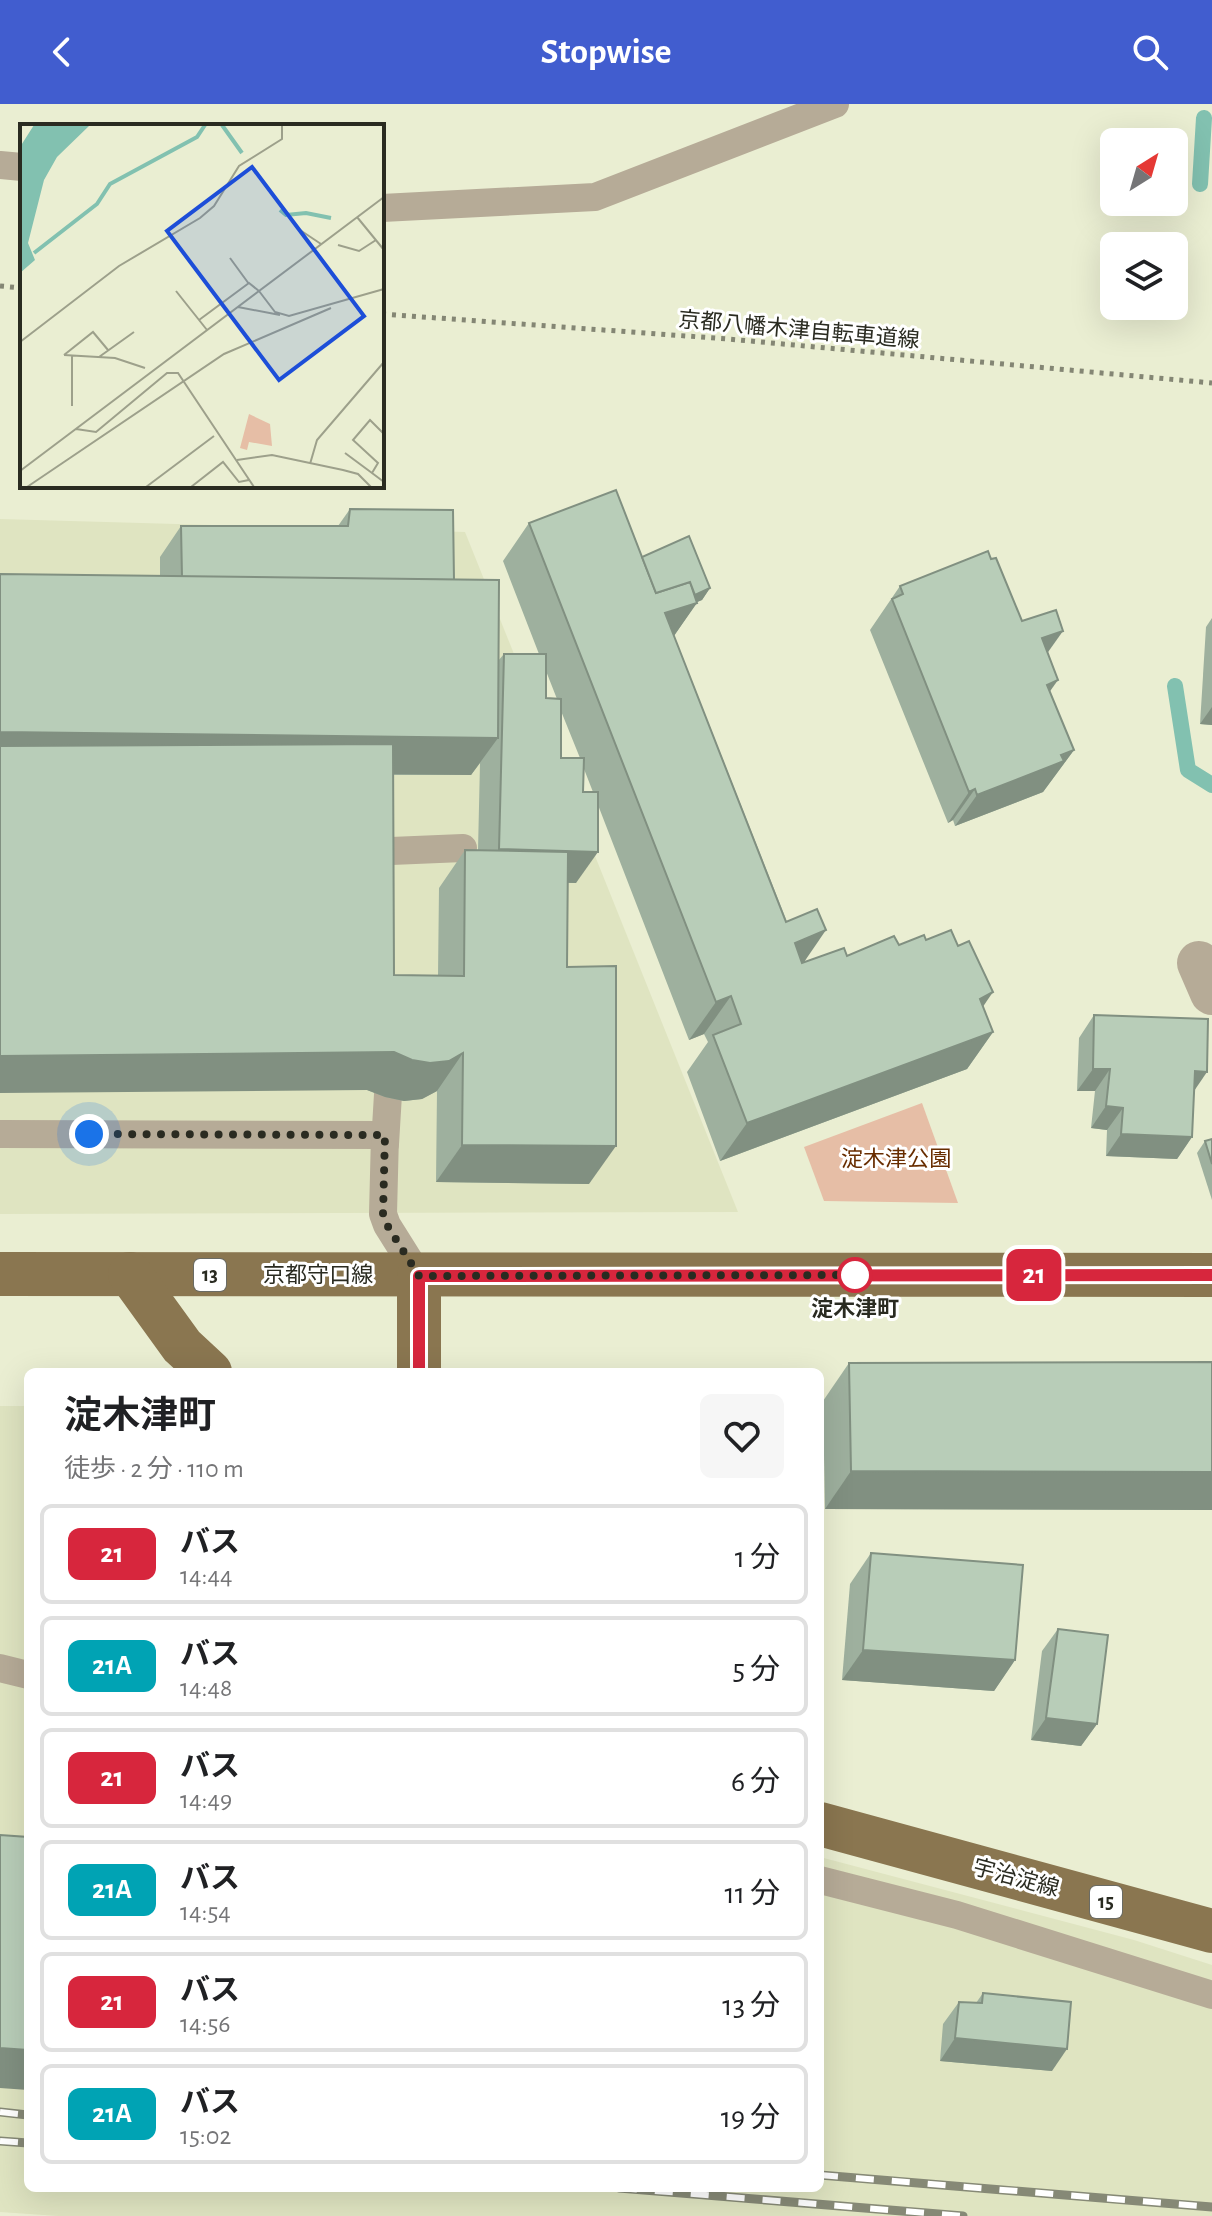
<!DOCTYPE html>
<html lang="ja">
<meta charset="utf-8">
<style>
:root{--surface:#fff;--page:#f6f6f6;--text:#202124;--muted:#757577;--line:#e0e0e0;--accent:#415dcf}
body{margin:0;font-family:"Alegreya Sans","Noto Sans JP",sans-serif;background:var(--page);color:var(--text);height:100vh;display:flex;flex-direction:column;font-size:30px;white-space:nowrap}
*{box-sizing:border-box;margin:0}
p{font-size:26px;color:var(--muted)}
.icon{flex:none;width:44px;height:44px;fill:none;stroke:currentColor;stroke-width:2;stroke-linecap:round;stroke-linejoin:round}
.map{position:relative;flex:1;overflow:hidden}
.side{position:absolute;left:24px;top:1264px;width:800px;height:824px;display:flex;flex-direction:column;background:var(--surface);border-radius:12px;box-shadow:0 8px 32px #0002}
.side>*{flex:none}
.badge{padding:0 16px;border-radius:12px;font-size:28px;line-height:52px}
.needle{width:52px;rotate:37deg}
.controls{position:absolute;left:1100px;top:24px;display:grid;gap:16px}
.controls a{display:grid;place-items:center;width:88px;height:88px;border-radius:12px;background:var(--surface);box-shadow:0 8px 32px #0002;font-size:40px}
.you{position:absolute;width:40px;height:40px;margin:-20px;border:6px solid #fff;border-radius:50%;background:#1a73e8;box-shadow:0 0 0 12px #1a73e833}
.map>.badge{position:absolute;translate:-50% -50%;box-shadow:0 0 0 4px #fff}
.round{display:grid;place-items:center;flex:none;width:84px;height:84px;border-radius:12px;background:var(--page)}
.headline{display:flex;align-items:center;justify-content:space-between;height:136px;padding:0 40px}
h1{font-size:38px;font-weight:700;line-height:60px}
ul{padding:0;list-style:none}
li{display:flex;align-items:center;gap:24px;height:100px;margin:0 16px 12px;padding:0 24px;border:4px solid var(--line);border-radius:12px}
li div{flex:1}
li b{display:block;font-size:30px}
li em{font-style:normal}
li .badge{min-width:88px;font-weight:700;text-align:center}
header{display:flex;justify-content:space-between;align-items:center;height:104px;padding:0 40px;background:var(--accent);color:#fff;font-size:36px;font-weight:700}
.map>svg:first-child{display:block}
</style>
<header><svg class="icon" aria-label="back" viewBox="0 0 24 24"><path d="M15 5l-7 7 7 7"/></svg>Stopwise<svg class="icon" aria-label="search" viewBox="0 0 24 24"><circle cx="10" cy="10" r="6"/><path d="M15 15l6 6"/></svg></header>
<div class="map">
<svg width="1212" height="2112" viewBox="0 0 1212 2112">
<rect width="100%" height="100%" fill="#eaeed2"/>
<g fill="#dfe4c1">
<path d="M0,415L465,428L738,1108L0,1110Z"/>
<path d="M0,1302H28V2084H820V1753L1134,1836L1212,1861V2112H58L0,2108Z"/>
</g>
<path fill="#e6bea6" d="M922,999L958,1099L824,1097L804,1043Z"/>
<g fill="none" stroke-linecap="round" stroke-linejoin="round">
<g stroke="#82c1b0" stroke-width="16">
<path d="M1200,80L1204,14"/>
<path d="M1175,582L1188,666L1212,681"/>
</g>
<g stroke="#848674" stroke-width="5" stroke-dasharray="4 6" stroke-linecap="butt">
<path d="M0,182L22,184"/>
<path d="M382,210L728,235L1212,279"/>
</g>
<g stroke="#b6ab97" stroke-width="28">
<path d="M0,61L22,63"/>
<path d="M382,104L595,93L835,0"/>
<path d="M391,747L463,744"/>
<path d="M0,1030L385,1031L383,1110L387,1121L419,1172"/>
<path d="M385,1040L390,957"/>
<path d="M0,1564L28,1571"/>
<path d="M820,1776L957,1811L1212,1891"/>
</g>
<path stroke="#b6ab97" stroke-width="44" d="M1199,859L1212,889"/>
<g stroke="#8a7650" stroke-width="44">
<path d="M0,1170L1212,1171"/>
<path d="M130,1170L182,1242L210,1268"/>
<path d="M419,1268V1172"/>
<path d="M820,1720L1212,1827"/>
</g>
<g stroke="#868976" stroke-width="9">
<g id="rail">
<path d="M0,2008L28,2011"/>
<path d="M0,2037L28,2039"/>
<path d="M820,2071L1212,2103"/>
<path d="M619,2084L963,2112"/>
</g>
</g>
<use href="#rail" stroke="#fff" stroke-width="6" stroke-dasharray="18" stroke-linecap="butt"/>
</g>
<g fill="#9eb09e" fill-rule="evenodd">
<path d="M350,405L454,476L498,557L504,550H539L503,457L529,419L642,453L710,484L702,496L697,498L674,532L803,858L847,852L926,836L983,903L993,928L967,965L720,1057L687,968L708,938L704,930L689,936L598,701L576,779H568L567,863L589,1080L436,1078L437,987L422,995L404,997L385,993L367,986L160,472V453L181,422H338ZM546,567L557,595L546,594ZM561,607L580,654H561ZM480,659L478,746H465L439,784L438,871H394L393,671H471ZM584,665L593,688H583Z"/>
<path d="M991,455L1022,517L1047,549L1050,588L1074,646L1043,688L955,722L953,716L948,719L870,526L900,482Z"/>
<path d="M1212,514V621L1200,620L1206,523Z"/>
<path d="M1094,911L1194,986L1192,1033L1177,1055L1106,1052L1107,1026L1091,1024L1095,987H1077L1079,934Z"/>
<path d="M1212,1035V1096L1197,1049L1205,1037Z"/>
<path d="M1212,1258V1406L825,1405L823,1297L849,1259Z"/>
<path d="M871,1449L1015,1556L994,1587L842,1576L850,1480Z"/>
<path d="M1058,1525L1097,1620L1081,1642L1031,1636L1042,1547Z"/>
<path d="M983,1889L1052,1967L940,1957L943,1920L959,1898L976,1899Z"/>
</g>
<g fill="#819081">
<path d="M710,484L702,496L690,501L697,499L671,536L662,505Z"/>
<path d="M1063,527L1041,558L1042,534Z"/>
<path d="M1058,576L1036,607L1047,581Z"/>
<path d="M1212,603V621L1200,620Z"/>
<path d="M0,628L498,634L471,671L0,666Z"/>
<path d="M1074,646L1043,688L955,722L977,691Z"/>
<path d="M975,685L953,716L948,719L969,688Z"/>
<path d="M499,745L598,748L576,779L478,776Z"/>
<path d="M826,826L800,864L795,839Z"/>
<path d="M993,888L967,926L980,895Z"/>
<path d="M731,892L704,930L689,936L716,898Z"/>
<path d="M993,928L967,965L720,1057L747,1019Z"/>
<path d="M394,948L463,949L437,987L422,995L404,997L385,993L367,986L0,989V952Z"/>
<path d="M1093,965H1110L1095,987H1077Z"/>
<path d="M1195,967L1207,968L1192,990Z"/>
<path d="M1106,1002L1123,1004L1107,1026L1091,1024Z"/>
<path d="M1121,1030L1192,1033L1177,1055L1106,1052Z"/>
<path d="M462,1041L616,1042L589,1080L436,1078Z"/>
<path d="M851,1367L1212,1368V1406L825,1405Z"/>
<path d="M863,1546L1015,1556L994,1587L842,1576Z"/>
<path d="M1046,1614L1097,1620L1081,1642L1031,1636Z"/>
<path d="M955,1934L1067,1945L1052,1967L940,1957Z"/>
<path d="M0,1944L28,1946V1986L0,1984Z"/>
</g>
<g fill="#b8cdb8" stroke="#819081" stroke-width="2">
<path d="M616,386L656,489L690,478L697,499L665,509L786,818L817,805L826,826L795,839L802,859L844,844L847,852L894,832L899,841L924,831L926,836L951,826L958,842L969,837L993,888L980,895L993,928L747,1019L713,931L741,920L731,892L716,898L529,419Z"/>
<path d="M350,405L453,406L454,476L182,473L181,422H348Z"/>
<path d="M689,432L710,484L695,491L690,478L656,489L642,453Z"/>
<path d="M988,447L991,455L996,454L1022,517L1056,506L1063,527L1042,534L1058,576L1047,581L1074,646L1061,651L1064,657L977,691L975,685L969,688L892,495L903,490L900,482Z"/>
<path d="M0,470L499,476L498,634L0,628Z"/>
<path d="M504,550H546V594L561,595V654H584L583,688H598V748L499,745Z"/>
<path d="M393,640L394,871L464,872L465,746L568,748L567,863L616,862V1042L462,1041L463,949L449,957L430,959L412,956L394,948L0,952V642Z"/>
<path d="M1094,911L1208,915L1207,968L1195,967L1192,1033L1121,1030L1123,1004L1106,1002L1110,965H1093Z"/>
<path d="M1212,1035V1060L1205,1037Z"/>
<path d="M1212,1258V1368L851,1367L849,1259Z"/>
<path d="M871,1449L1023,1461L1015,1556L863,1546Z"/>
<path d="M1058,1525L1108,1531L1097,1620L1046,1614Z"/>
<path d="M0,1731L28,1733V1946L0,1944Z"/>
<path d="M983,1889L1071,1898L1067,1945L955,1934L959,1898L982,1899Z"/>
</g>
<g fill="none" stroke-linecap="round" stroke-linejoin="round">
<g stroke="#fff" stroke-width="18">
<path id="line" d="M419,1268V1172L1212,1171"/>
</g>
<use href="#line" stroke="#d7263d" stroke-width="12"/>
<path stroke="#2a2b21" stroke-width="8" stroke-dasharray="0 14.4" d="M89,1030L385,1031L383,1110L387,1121L419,1172L863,1171H855"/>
</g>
<circle fill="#fff" stroke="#d7263d" stroke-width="4" cx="855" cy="1171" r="16"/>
<g text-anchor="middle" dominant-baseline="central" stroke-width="6" stroke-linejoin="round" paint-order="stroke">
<g fill="#fff" stroke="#6a6b64" stroke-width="2">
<rect x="194" y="1155" width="32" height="32" rx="6"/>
<rect x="1090" y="1782" width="32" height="32" rx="6"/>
</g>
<g font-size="20" font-weight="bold" fill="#2a2b21">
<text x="210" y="1171">13</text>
<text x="1106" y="1798">15</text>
</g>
<g font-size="22" fill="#2a2b21" stroke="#fff">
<text transform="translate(799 226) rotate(5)">京都八幡木津自転車道線</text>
<text x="318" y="1171">京都守口線</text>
<text transform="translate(1016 1774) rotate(15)">宇治淀線</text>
</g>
<g font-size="22" fill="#682d00" stroke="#fff">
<text x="896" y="1055">淀木津公園</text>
</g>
<g font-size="22" font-weight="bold" fill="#2a2b21" stroke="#fff">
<text x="855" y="1205">淀木津町</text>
</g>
</g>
<g transform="translate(20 20)">
<rect width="364" height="364" fill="#eaeed2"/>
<path d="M229,290L250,300L252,322L229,318L227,326L220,324Z" fill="#e6bea6"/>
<path d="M14,1H70L37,33L24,56L8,119L15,136L0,149V23Z" fill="#82c1b0"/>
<path fill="none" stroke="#82c1b0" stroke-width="4" d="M202,1L222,29M260,86L266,91L286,89L311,94M14,129L77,80L90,60L177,13L185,1"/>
<path fill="none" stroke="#9da08b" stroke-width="2" d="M337,93L364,126M277,104L301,120M318,121L339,127L356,116M210,134L229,160M156,167L187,206M239,167L255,188L269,192L364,165M218,183L260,191M179,196L229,159L239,167M0,218L99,142L180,94L194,82L219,42L262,15V1M44,231L95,234L125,244M44,231L73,208L88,226M79,233L114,208M52,282V231M56,305L76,308L147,249H158L234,363M364,310L350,296L333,316L358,339L352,349L364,358M325,329L352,349M217,336L252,331L323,346L338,350L351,363M290,340L297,316L364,238M0,347L364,73M7,363L204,230L311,184M126,363L194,312M171,363L203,338L219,358L229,356"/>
<path fill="#1d4ed8" fill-opacity="0.15" stroke="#1d4ed8" stroke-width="4" d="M232,43L344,192L259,256L147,107Z"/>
<rect width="364" height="364" fill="none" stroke="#2a2b21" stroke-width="4"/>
</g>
</svg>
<div class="controls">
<a><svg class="needle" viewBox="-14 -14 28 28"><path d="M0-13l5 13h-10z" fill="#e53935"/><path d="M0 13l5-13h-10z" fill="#757577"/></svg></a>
<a><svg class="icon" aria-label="layers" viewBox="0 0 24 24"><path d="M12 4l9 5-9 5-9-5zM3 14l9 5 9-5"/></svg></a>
</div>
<div class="you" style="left:89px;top:1030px"></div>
<b class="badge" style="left:1034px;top:1171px;background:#d7263d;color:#fff">21</b>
<section class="side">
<div class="headline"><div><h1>淀木津町</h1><p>徒歩 · 2 分 · 110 m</p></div><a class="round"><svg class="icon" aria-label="heart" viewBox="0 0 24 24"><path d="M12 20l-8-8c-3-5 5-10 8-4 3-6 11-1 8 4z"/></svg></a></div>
<ul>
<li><span class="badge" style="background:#d7263d;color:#fff">21</span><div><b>バス</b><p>14:44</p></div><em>1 分</em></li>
<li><span class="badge" style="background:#00a3b4;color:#fff">21A</span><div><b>バス</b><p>14:48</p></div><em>5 分</em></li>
<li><span class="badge" style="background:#d7263d;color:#fff">21</span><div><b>バス</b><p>14:49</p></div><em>6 分</em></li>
<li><span class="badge" style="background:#00a3b4;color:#fff">21A</span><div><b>バス</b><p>14:54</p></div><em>11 分</em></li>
<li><span class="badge" style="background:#d7263d;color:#fff">21</span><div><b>バス</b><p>14:56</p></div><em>13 分</em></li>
<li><span class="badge" style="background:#00a3b4;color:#fff">21A</span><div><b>バス</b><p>15:02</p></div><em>19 分</em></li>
</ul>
</section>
</div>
